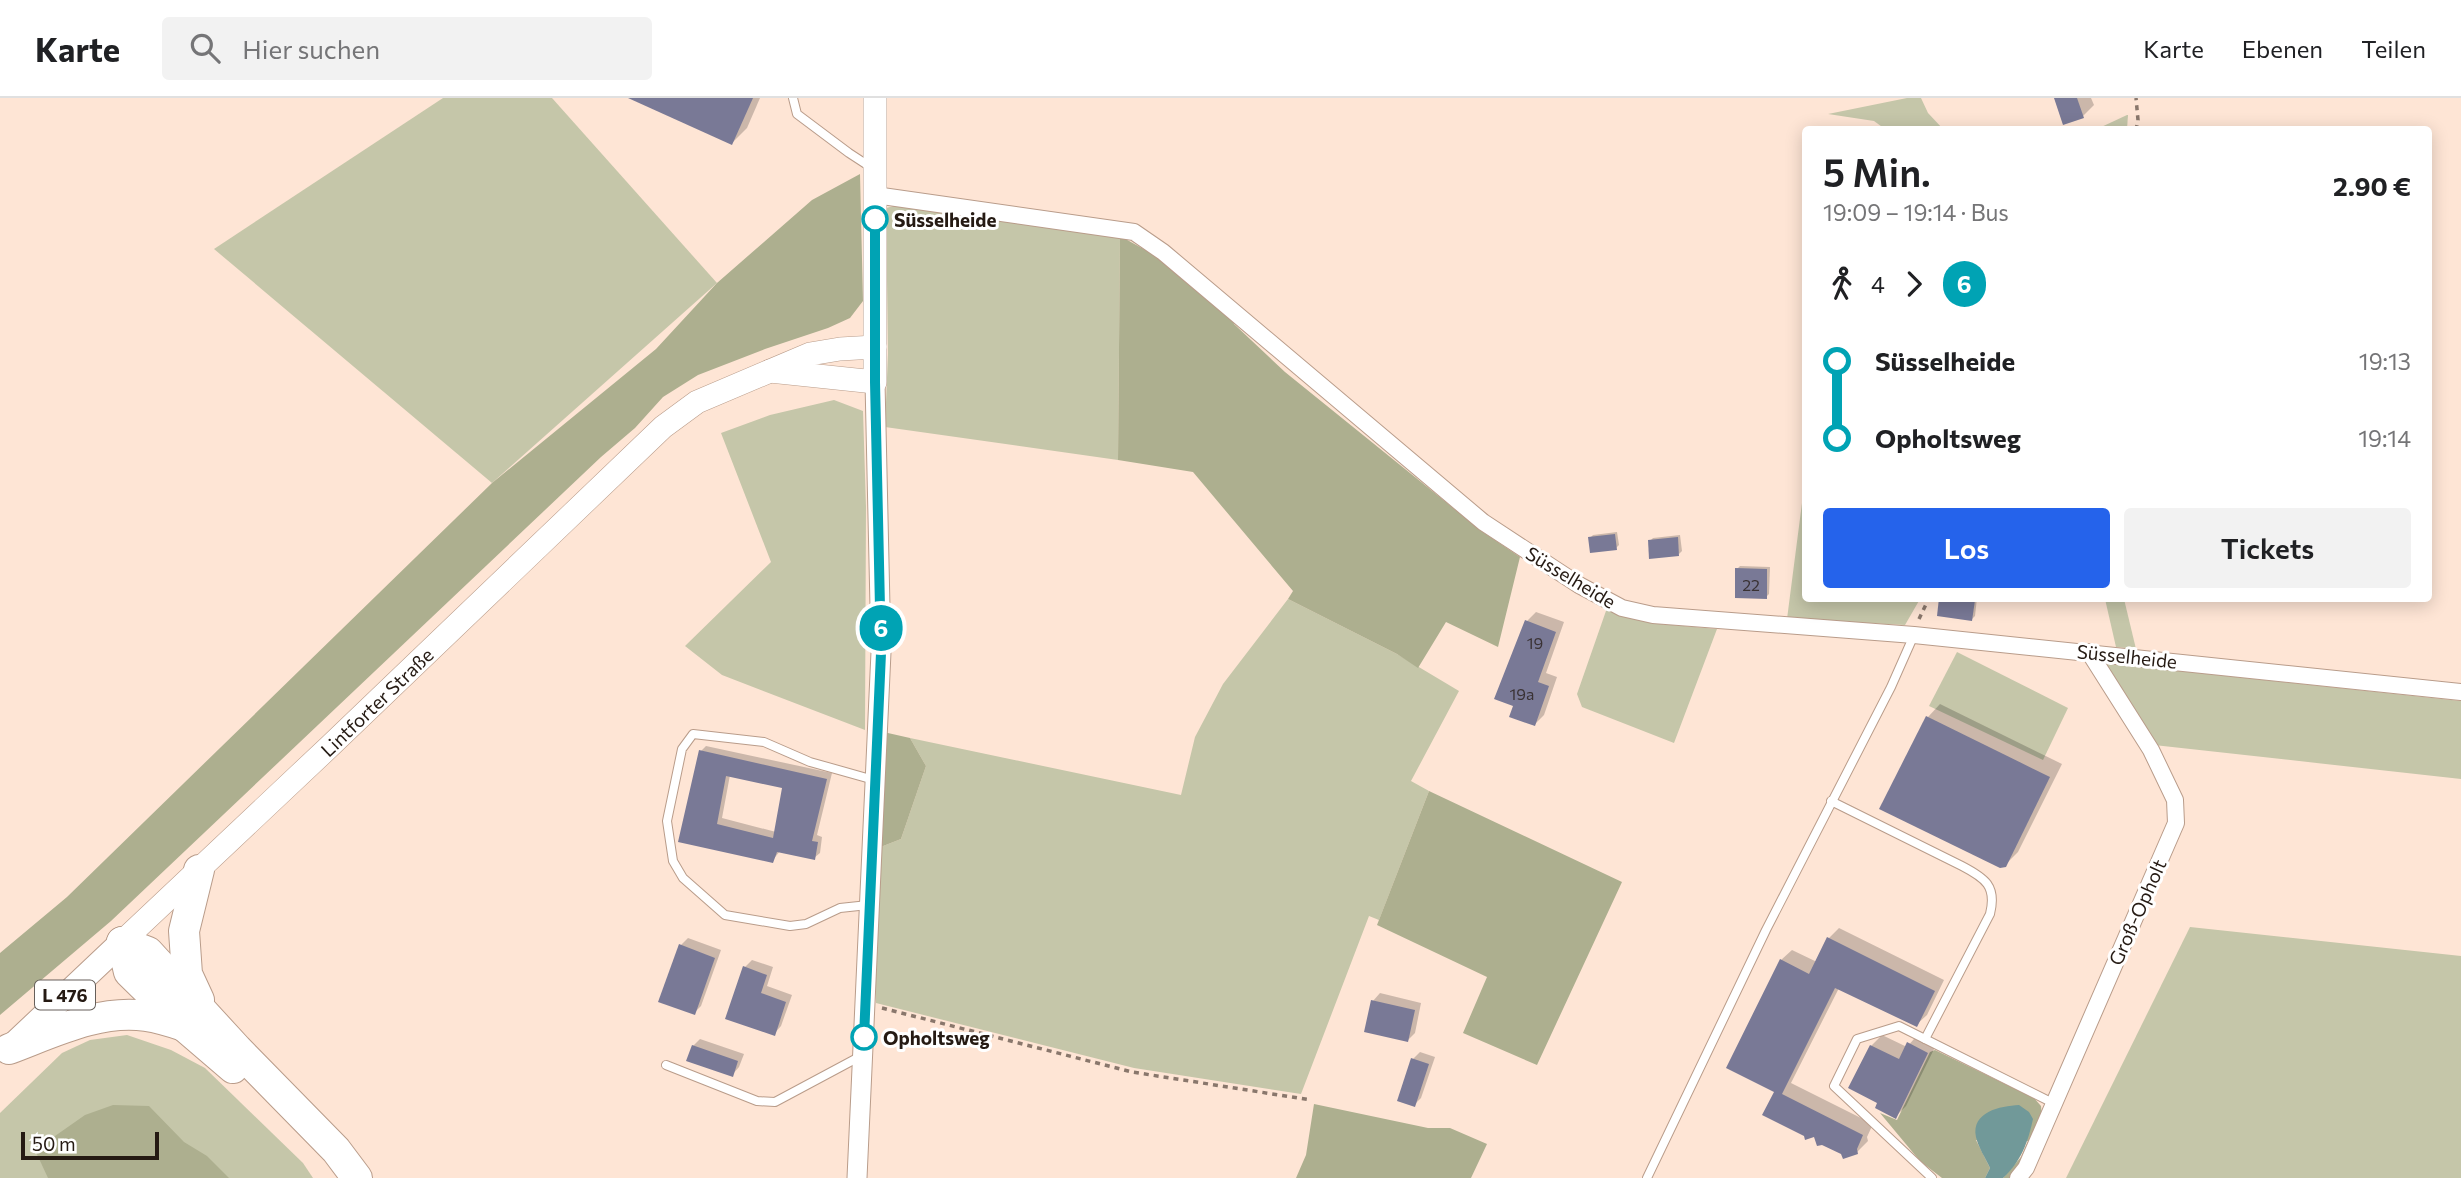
<!DOCTYPE html>
<html lang="de">
<meta charset="utf-8">
<style>
:root{--surface:#fff;--page:#f2f2f2;--text:#202124;--muted:#757577;--line:#e0e0e0;--accent:#2563eb}
body{margin:0;font-family:Commissioner,sans-serif;background:var(--page);color:var(--text);height:100vh;display:flex;flex-direction:column;font-size:26px;white-space:nowrap}
*{box-sizing:border-box;margin:0}
p{font-size:23px;color:var(--muted)}
.icon{flex:none;width:38px;height:38px;fill:none;stroke:currentColor;stroke-width:2;stroke-linecap:round;stroke-linejoin:round}
.map{position:relative;flex:1;overflow:hidden}
.drawer{position:absolute;left:1802px;top:28px;width:630px;height:476px;display:flex;flex-direction:column;background:var(--surface);border-radius:7px;box-shadow:0 4px 18px #0003}
.drawer>*{flex:none}
.badge{padding:0 14px;border-radius:23px;font-size:24px;line-height:46px}
.scale{position:absolute;left:21px;bottom:18px;width:138px;box-sizing:border-box;padding-left:7px;border:4px solid #251a13;border-top:0;font-size:19px;line-height:24px;white-space:nowrap;color:#251a13;-webkit-text-stroke:5px #fff;paint-order:stroke}
.map>.badge{position:absolute;translate:-50% -50%;box-shadow:0 0 0 4px #fff}
.legs{display:flex;align-items:center;gap:10px;height:77px;padding:0 21px;font-size:23px}
.legs p{margin-inline-start:auto}
.headline{display:flex;align-items:center;justify-content:space-between;height:119px;padding:0 21px}
h1{font-size:38px;font-weight:600;line-height:52px}
.cta{display:flex;gap:14px;margin-top:auto;padding:14px 21px}
.cta a{flex:1;height:80px;border-radius:7px;background:var(--accent);color:#fff;font-size:28px;font-weight:600;line-height:80px;text-align:center}
.cta a+a{background:var(--page);color:var(--text)}
ul{padding:0 21px;list-style:none}
li{display:flex;align-items:center;gap:24px;height:77px;font-size:26px}
li i{display:grid;place-items:center;width:10px;height:100%;margin:0 9px;background:currentColor}
li i::after{content:'';width:18px;height:18px;margin:-9px;border:5px solid;border-radius:50%;background:var(--surface)}
li p{margin-inline-start:auto}
li:first-child i{background:linear-gradient(#0000 50%,currentColor 0)}
li:last-child i{background:linear-gradient(currentColor 50%,#0000 0)}
header{display:flex;align-items:center;gap:42px;box-sizing:border-box;height:98px;padding:0 35px;background:var(--surface);border-bottom:2px solid var(--line)}
header strong{font-size:33px}
nav{display:flex;gap:38px;margin-inline-start:auto;font-size:24px}
.search{width:490px;height:63px;background:var(--page);display:flex;align-items:center;gap:18px;box-sizing:border-box;padding:0 24px;border-radius:7px;color:var(--muted);font-size:26px}
.map>svg:first-child{display:block}
</style>
<header>
<strong>Karte</strong>
<div class="search"><svg class="icon" aria-label="search" viewBox="0 0 24 24"><circle cx="10" cy="10" r="6"/><path d="M15 15l6 6"/></svg>Hier suchen</div>
<nav><a>Karte</a><a>Ebenen</a><a>Teilen</a></nav>
</header>
<div class="map">
<svg width="2461" height="1080" viewBox="0 0 2461 1080">
<rect width="100%" height="100%" fill="#fee5d5"/>
<g fill="#c5c6a9">
<path d="M443,0H552L717,185L492,385L214,151Z"/>
<path d="M1907,0H1921L1928,15L1943,31H1885L1874,23L1828,16Z"/>
<path d="M2128,17L2127,31H2097L2127,17Z"/>
<path d="M898,107L1120,138L1118,362L885,329L888,255L886,110Z"/>
<path d="M834,302L863,313L866,409L865,632L722,577L685,548L771,464L721,335L770,317Z"/>
<path d="M1802,405L1806,406V500L1920,501L1905,527L1787,521Z"/>
<path d="M1288,501L1397,556L1459,593L1411,683L1429,693L1379,822L1369,818L1301,996L1134,970L876,905L873,752L901,741L926,668L910,640L1181,697L1195,639L1223,586Z"/>
<path d="M2105,501H2124L2136,551L2116,549Z"/>
<path d="M1607,510L1650,525L1717,531L1674,645L1582,609L1577,596Z"/>
<path d="M1957,554L2068,610L2043,662L1929,608Z"/>
<path d="M2105,565L2461,603V681L2154,647Z"/>
<path d="M2190,829L2461,858V1080H2066Z"/>
<path d="M127,937L171,952L205,970L303,1065L313,1080H0V1015L62,955L90,942Z"/>
</g>
<g fill="#adaf8f">
<path d="M860,76L863,203L850,220L828,230L765,251L698,277L663,299L635,330L601,359L111,823L0,917V855L67,799L492,385L656,251L717,185L812,102Z"/>
<path d="M1120,138L1158,159L1232,218L1234,226L1285,274L1483,434L1520,459L1498,549L1446,524L1418,570L1397,556L1288,501L1293,493L1193,374L1118,362Z"/>
<path d="M879,633L910,640L926,668L901,741L873,752Z"/>
<path d="M1429,693L1622,784L1537,967L1463,935L1487,879L1377,827Z"/>
<path d="M1935,952L2034,1000L2041,1008L2042,1020L2013,1080H2003L2021,1059L2028,1043L1976,1042L1990,1070L1985,1080H1942L1920,1063L1880,1015L1897,1022L1930,954Z"/>
<path d="M1314,1006L1428,1030H1450L1487,1046L1471,1080H1296L1306,1057Z"/>
<path d="M113,1007L149,1008L184,1044L207,1058L229,1080H48L35,1052L85,1017Z"/>
</g>
<path fill="#719999" d="M2019,1007L2029,1014L2033,1021C2028,1044 2021,1064 2003,1080H1985L1990,1070C1986,1061 1978,1049 1976,1039C1971,1014 2000,1008 2019,1007Z"/>
<g fill="#0003" fill-rule="evenodd">
<path d="M649,0H760L747,30L732,45Z"/>
<path d="M2055,0H2091L2094,7L2083,18Z"/>
<path d="M1617,434L1619,447L1616,450L1590,440L1593,437Z"/>
<path d="M1680,437L1682,453L1679,456L1650,443L1653,440Z"/>
<path d="M1740,468L1770,469L1769,496L1766,499L1737,471Z"/>
<path d="M1941,500H1977L1975,518L1972,521Z"/>
<path d="M1536,514L1564,524L1546,575L1557,579L1544,617L1535,626L1515,607L1527,523Z"/>
<path d="M1940,606L2062,666L2018,754L2005,767L1928,619Z"/>
<path d="M706,648L832,675L817,737L822,739L820,755L814,760L780,753L772,763L680,742L701,653ZM730,677L784,689L776,734L722,720Z"/>
<path d="M1839,830L1944,882L1927,917L1916,927L1839,890L1791,985L1873,1026L1867,1039L1868,1043L1857,1054L1843,1055L1815,1037L1776,994L1781,862L1792,852L1817,864L1829,840Z"/>
<path d="M688,840L721,852L701,908L694,915L681,847Z"/>
<path d="M752,862L773,869L767,888L792,897L781,928L774,936L745,869Z"/>
<path d="M1380,895L1421,905L1415,935L1408,942L1373,903Z"/>
<path d="M1920,934L1938,943L1906,1008L1895,1019L1879,1005L1871,948L1882,937L1907,949Z"/>
<path d="M700,941L744,956L739,969L732,977L693,948Z"/>
<path d="M1420,954L1435,959L1421,1000L1414,1007L1413,961Z"/>
</g>
<g fill="#797996" fill-rule="evenodd">
<path d="M628,0H753L732,47Z"/>
<path d="M2054,0H2077L2084,20L2063,27Z"/>
<path d="M1615,436L1617,452L1590,455L1588,439Z"/>
<path d="M1678,439L1679,458L1649,461L1648,442Z"/>
<path d="M1735,470L1767,471V501L1735,500Z"/>
<path d="M1939,500L1975,502L1972,523L1937,518Z"/>
<path d="M1525,522L1556,534L1538,584L1549,588L1535,628L1509,619L1513,608L1494,601Z"/>
<path d="M1926,618L2050,679L2006,769L2000,770L1879,711Z"/>
<path d="M699,652L827,681L812,743L818,744L815,762L777,754L773,765L678,744ZM726,678L782,690L773,740L717,726Z"/>
<path d="M1827,839L1935,893L1917,929L1835,890L1782,996L1863,1037L1857,1051L1858,1056L1843,1061L1841,1056L1822,1047L1817,1048L1814,1039L1805,1042L1804,1038L1762,1017L1774,994L1726,970L1780,861L1809,876Z"/>
<path d="M679,846L715,860L695,917L658,904Z"/>
<path d="M743,868L767,877L761,895L786,904L775,938L725,921Z"/>
<path d="M1371,902L1415,912L1408,944L1364,934Z"/>
<path d="M1907,944L1928,955L1896,1021L1875,1010L1877,1005L1848,990L1870,947L1899,961Z"/>
<path d="M692,947L738,963L733,979L686,963Z"/>
<path d="M1411,960L1429,966L1415,1009L1397,1003Z"/>
</g>
<g fill="none" stroke-linecap="round" stroke-linejoin="round">
<g stroke="#b99c8a" stroke-width="10">
<g id="service">
<path d="M793,0L797,16L849,55L872,70"/>
<path d="M1831,703L1962,768C1985,780 1997,788 1990,816L1925,941"/>
<path d="M868,807L840,810L806,826L790,828L725,817L683,780L673,763L667,723L682,651L693,636L764,644L810,664L874,682"/>
<path d="M666,967L757,1003L775,1004L861,958"/>
<path d="M1647,1080L1766,832L1891,589L1914,537"/>
<path d="M1932,1080L1834,988L1857,941L1899,928L2053,1005"/>
</g>
</g>
<g stroke="#b99c8a" stroke-width="18">
<g id="minor">
<path d="M875,97L1134,134L1163,154L1483,424L1579,487L1622,510L1653,517L1914,537L2461,594"/>
<path d="M2018,1080L2026,1070L2176,725L2175,702L2151,652L2089,554"/>
</g>
</g>
<g stroke="#b99c8a" stroke-width="21">
<path id="tertiary" d="M857,1080L881,554L875,284"/>
</g>
<g stroke="#b99c8a" stroke-width="24">
<g id="secondary">
<path d="M770,273L875,284V0"/>
<path id="s1" d="M122,844L330,648L663,329L697,304L810,256L840,251L875,249"/>
</g>
</g>
<g stroke="#b99c8a" stroke-width="26">
<path id="primary" d="M13,947L122,844"/>
</g>
<g stroke="#b99c8a" stroke-width="32">
<g id="motorway">
<path d="M199,772L184,833L187,876L199,902"/>
<path d="M122,844L148,854L237,951L336,1052L357,1080"/>
<path d="M122,844L129,874L184,928L233,970"/>
<path d="M9,951C52,935 99,911 146,918C159,920 172,924 184,928"/>
</g>
</g>
<g stroke="#89776c" stroke-width="3.5" stroke-dasharray="5 5" stroke-linecap="butt">
<path d="M2136,32L2138,22L2136,0"/>
<path d="M1919,521L1929,500"/>
<path d="M882,910L1132,974L1311,1002"/>
</g>
<use href="#service" stroke="#fff" stroke-width="8"/>
<use href="#minor" stroke="#fff" stroke-width="16"/>
<use href="#tertiary" stroke="#fff" stroke-width="19"/>
<use href="#secondary" stroke="#fff" stroke-width="23"/>
<use href="#primary" stroke="#fff" stroke-width="24"/>
<use href="#motorway" stroke="#fff" stroke-width="30"/>
</g>
<g fill="none" stroke-linecap="round" stroke-linejoin="round">
<g stroke="#fff" stroke-width="16">
<path id="line-1" d="M864,939L881,555L875,284V121"/>
</g>
<use href="#line-1" stroke="#00a3b4" stroke-width="10"/>
</g>
<g fill="#fff" stroke="#00a3b4" stroke-width="3.5">
<circle cx="875" cy="121" r="12"/>
<circle cx="864" cy="939" r="12"/>
</g>
<g text-anchor="middle" dominant-baseline="central" stroke-width="6" stroke-linejoin="round" paint-order="stroke">
<g font-size="16" fill="#3a3234">
<text x="1751" y="486">22</text>
<text x="1535" y="544">19</text>
<text x="1522" y="595">19a</text>
</g>
<rect fill="#fff" stroke="#665f5a" stroke-width="2" x="35" y="882.5" width="60" height="29" rx="5"/>
<g font-size="18" font-weight="bold" fill="#251a13">
<text x="65" y="897">L 476</text>
</g>
<g font-size="19" font-weight="bold" fill="#251a13" stroke="#fff" text-anchor="start">
<text x="894" y="121">Süsselheide</text>
<text x="883" y="939">Opholtsweg</text>
</g>
<g font-size="19" fill="#251a13" stroke="#fff">
<text transform="translate(1571 479) rotate(31)">Süsselheide</text>
<text transform="translate(2127 558) rotate(6)">Süsselheide</text>
<text stroke="none"><textPath href="#s1" startOffset="350">Lintforter Straße</textPath></text>
<text transform="translate(2137 814) rotate(-66)">Groß-Opholt</text>
</g>
</g>
</svg>
<div class="scale">50 m</div>
<b class="badge" style="left:881px;top:530px;background:#00a3b4;color:#fff">6</b>
<section class="drawer">
<div class="headline"><div><h1>5 Min.</h1><p>19:09 – 19:14 · Bus</p></div><b>2.90 €</b></div>
<div class="legs"><svg class="icon" aria-label="walk" viewBox="0 0 24 24"><circle cx="13" cy="4" r="2"/><path d="M13 8l-2 6 4 7M11 14l-3 7M7 12l3-4h3l4 4"/></svg>4<svg class="icon" aria-label="forward" viewBox="0 0 24 24"><path d="M9 5l7 7-7 7"/></svg><b class="badge" style="background:#00a3b4;color:#fff">6</b></div>
<ul>
<li><i style="color:#00a3b4"></i><b>Süsselheide</b><p>19:13</p></li>
<li><i style="color:#00a3b4"></i><b>Opholtsweg</b><p>19:14</p></li>
</ul>
<div class="cta"><a>Los</a><a>Tickets</a></div>
</section>
</div>
